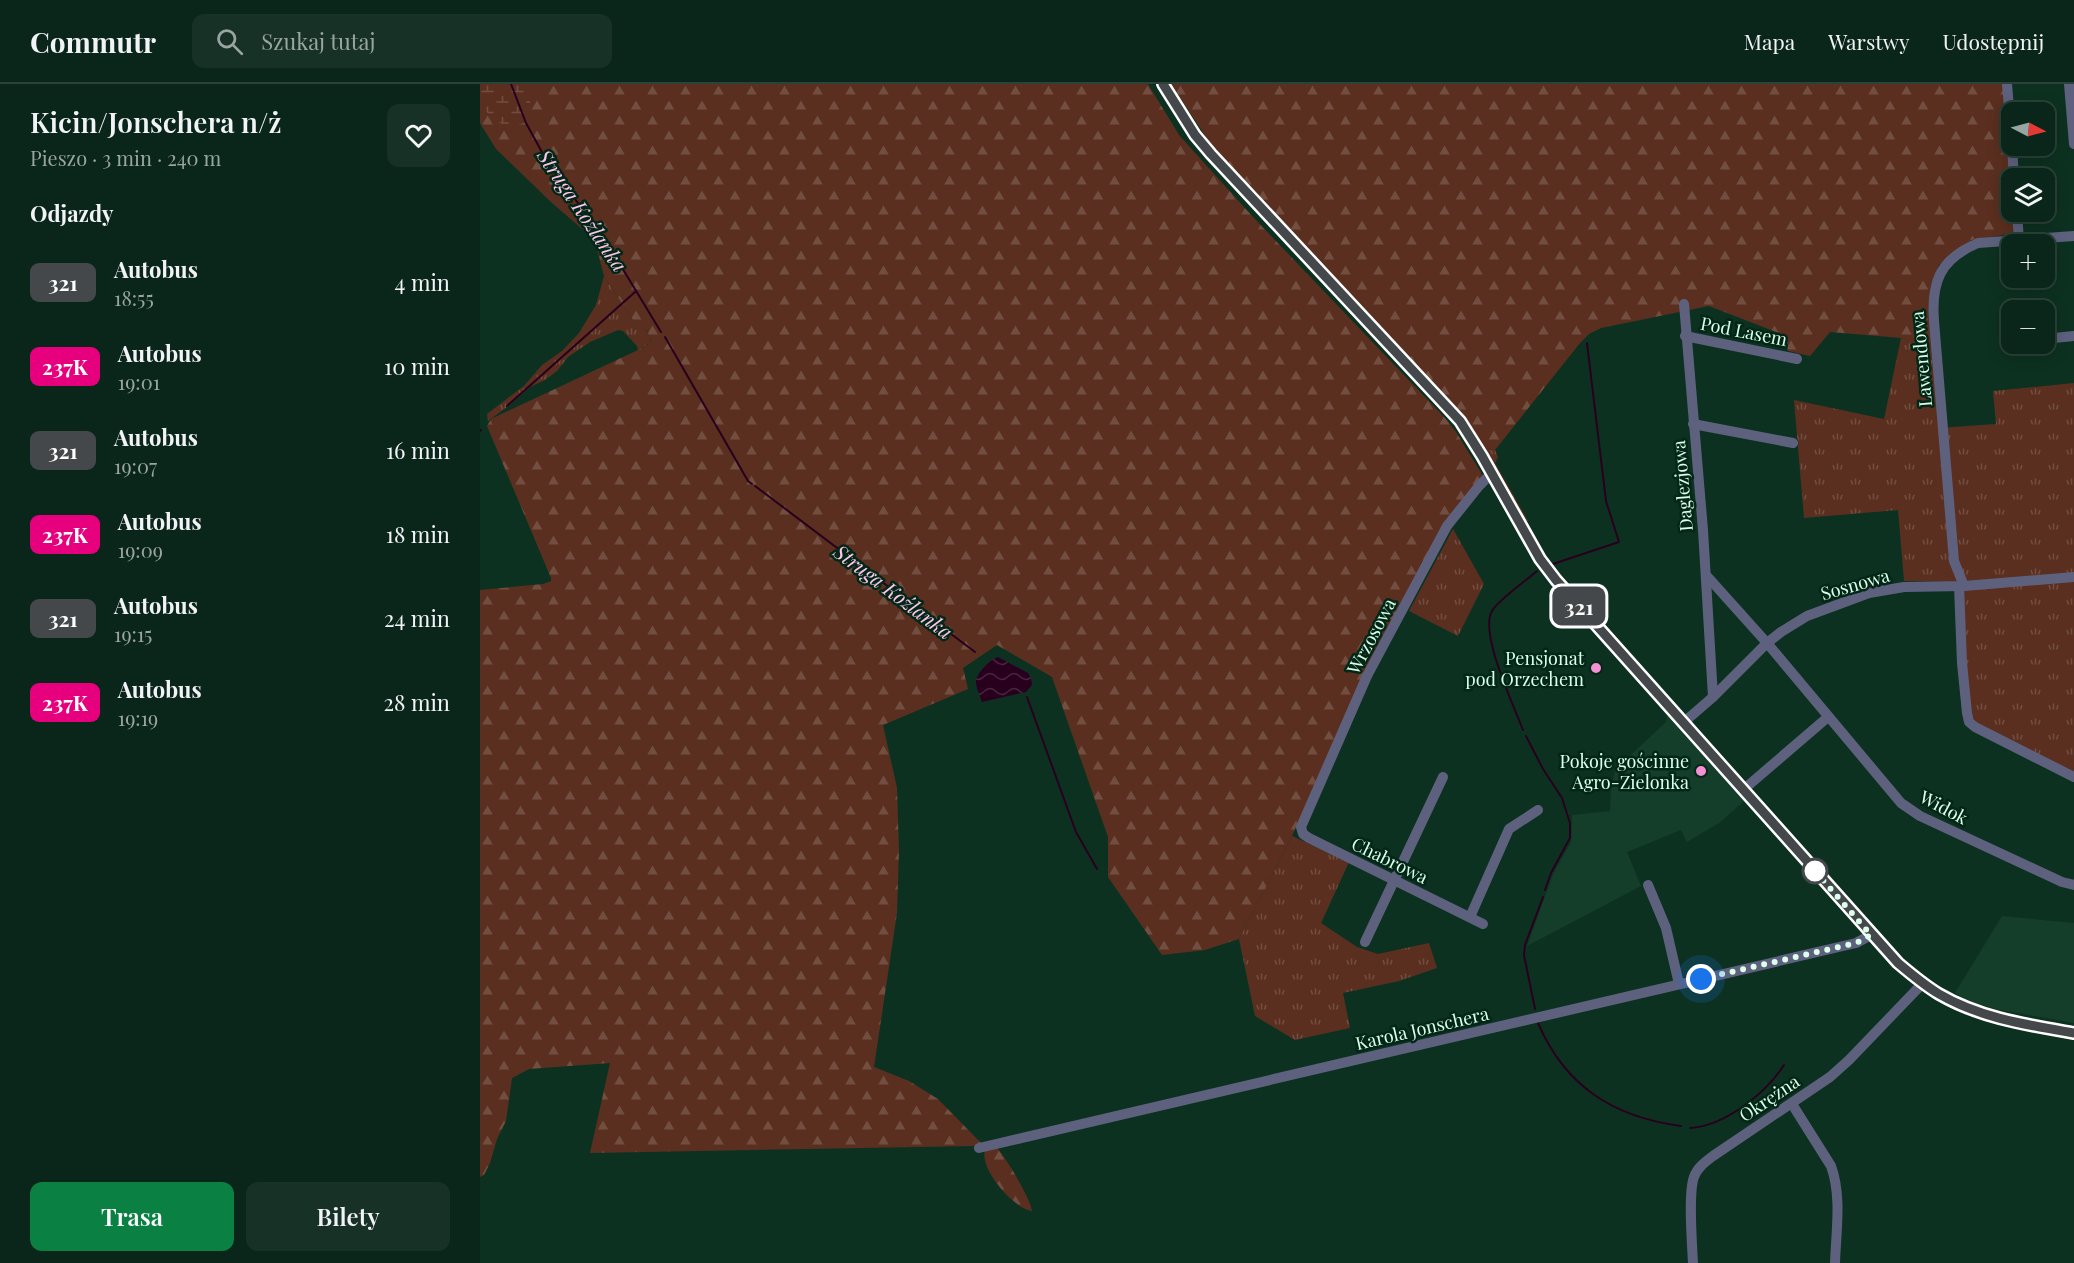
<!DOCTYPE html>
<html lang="pl">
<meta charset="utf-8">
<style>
:root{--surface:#0a2519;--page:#183126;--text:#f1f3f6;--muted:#99a5a2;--line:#2a4238;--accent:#0b8043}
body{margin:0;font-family:"Playfair Display",serif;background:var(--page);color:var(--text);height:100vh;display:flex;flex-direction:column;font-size:22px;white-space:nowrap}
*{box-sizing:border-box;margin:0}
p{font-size:20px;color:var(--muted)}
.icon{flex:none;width:33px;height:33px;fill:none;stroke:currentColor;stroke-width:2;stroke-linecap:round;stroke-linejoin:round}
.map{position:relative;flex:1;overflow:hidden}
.details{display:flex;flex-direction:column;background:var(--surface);width:480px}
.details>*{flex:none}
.badge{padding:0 12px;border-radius:9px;font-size:21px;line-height:39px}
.needle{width:39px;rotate:96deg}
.controls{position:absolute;left:1521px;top:18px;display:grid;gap:12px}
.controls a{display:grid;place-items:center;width:54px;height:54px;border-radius:12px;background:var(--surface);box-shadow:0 3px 15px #0003,0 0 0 2px var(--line);font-size:30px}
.you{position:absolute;width:30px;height:30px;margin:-15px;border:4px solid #fff;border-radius:50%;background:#1a73e8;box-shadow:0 0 0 9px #1a73e833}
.map>.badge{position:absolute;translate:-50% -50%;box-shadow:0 0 0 3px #fff}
h2{padding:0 30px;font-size:22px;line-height:54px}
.round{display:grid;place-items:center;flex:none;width:63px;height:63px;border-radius:12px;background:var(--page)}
.overview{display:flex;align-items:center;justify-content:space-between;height:102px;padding:0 30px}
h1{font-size:28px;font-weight:600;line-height:45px}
.primary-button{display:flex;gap:12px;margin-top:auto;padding:12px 30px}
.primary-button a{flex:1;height:69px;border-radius:12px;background:var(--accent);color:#fff;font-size:24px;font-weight:600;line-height:69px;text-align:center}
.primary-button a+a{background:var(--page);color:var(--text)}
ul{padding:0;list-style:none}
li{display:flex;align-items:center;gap:18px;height:84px;padding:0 30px}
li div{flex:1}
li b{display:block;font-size:22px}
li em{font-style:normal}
li .badge{min-width:66px;font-weight:700;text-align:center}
header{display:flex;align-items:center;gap:36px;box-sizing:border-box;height:84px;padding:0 30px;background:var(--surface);border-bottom:2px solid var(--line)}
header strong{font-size:28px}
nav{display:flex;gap:33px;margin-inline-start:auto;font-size:21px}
.search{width:420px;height:54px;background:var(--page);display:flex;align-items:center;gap:15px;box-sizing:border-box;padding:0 21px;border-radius:12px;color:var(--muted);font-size:22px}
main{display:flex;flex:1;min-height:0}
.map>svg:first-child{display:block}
</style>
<header>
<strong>Commutr</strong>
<div class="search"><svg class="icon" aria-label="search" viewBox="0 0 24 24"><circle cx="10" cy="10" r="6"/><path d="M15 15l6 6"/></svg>Szukaj tutaj</div>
<nav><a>Mapa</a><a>Warstwy</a><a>Udostępnij</a></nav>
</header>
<main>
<section class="details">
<div class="overview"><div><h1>Kicin/Jonschera n/ż</h1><p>Pieszo · 3 min · 240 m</p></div><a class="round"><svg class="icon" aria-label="heart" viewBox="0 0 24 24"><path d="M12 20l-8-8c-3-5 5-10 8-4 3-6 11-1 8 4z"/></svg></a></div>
<h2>Odjazdy</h2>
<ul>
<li><span class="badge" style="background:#45484a;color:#fff">321</span><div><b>Autobus</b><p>18:55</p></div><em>4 min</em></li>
<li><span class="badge" style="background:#e6007e;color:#fff">237K</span><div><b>Autobus</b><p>19:01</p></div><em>10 min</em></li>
<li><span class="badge" style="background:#45484a;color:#fff">321</span><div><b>Autobus</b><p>19:07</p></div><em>16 min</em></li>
<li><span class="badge" style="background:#e6007e;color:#fff">237K</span><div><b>Autobus</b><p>19:09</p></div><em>18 min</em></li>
<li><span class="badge" style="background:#45484a;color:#fff">321</span><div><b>Autobus</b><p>19:15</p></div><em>24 min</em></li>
<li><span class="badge" style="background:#e6007e;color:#fff">237K</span><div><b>Autobus</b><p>19:19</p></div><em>28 min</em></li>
</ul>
<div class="primary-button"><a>Trasa</a><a>Bilety</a></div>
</section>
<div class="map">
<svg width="1594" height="1179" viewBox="0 0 1594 1179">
<defs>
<pattern id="grass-tufts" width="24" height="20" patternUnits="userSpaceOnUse" patternTransform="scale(1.5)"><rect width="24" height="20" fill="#5a2f1f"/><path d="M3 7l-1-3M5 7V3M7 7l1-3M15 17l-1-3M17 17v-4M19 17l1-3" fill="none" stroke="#714e40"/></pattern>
<pattern id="forest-firs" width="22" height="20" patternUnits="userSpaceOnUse" patternTransform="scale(1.5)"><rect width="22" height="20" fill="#5a2f1f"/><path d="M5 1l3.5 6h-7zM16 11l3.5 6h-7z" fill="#714e40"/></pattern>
<pattern id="wetland-marsh" width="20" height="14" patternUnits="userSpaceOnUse" patternTransform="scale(1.5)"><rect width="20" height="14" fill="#5a2f1f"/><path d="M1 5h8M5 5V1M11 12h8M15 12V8" fill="none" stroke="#714e40"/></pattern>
<pattern id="water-waves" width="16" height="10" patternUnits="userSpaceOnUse" patternTransform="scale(1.5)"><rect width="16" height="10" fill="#28001e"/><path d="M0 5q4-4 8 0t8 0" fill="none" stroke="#47263f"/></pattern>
</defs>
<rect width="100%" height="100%" fill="#0d3121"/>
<g fill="#143d2a">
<path d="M1187,631L1264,717L1239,739L1207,758L1201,746L1147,768L1161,802L1047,862L1074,788L1091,758L1092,731L1130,727L1131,706L1135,686L1186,638Z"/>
<path d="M1522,832L1594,839V939L1515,925L1486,916L1475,909Z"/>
</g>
<g fill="url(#grass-tufts)">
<path d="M124,192L153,236L163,243L171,253L170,259L158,266L157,262L143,247L138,246L110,258L88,273L77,287L65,296L50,303L31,320L8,337L7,330L44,302L62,281L82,267L99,249L116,221Z"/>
<path d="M1421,254L1452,260L1459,344L1516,340L1513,307L1594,299V690L1498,643L1488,628L1482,498L1424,497L1418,426L1324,434L1314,316L1404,335Z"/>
<path d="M1003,364L1015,366L1018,373L1015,379L1048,437H1044Z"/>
<path d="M973,445L1004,500L978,552L929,527Z"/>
<path d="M812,752L869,778L841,839L877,863L898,870L949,859L957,884L919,897L863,909L870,944L815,956L775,932L759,855Z"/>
</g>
<g fill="url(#forest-firs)">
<path d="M0,0H668L699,51L773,133L965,334L976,348L1003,392L884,590L812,752L759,855L725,866L682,871L628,793V753L572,593L517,561L483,584L488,605L403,641L417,704L419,767L417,829L394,983L429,997L458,1015L501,1059L493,1062L110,1069L130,979L49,985L32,994L26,1037L17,1055L10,1079L4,1091L0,1093V506L63,500L71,497V494L7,342L11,335L158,266L169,260L171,256L167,247L153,236L124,192L117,165L108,150L71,118L16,65L0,39Z"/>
<path d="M691,0H1524L1534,147L1531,150L1524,151L1491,156L1459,181L1450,204L1452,260L1421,254L1350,248L1330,272L1308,267L1304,251L1229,222L1121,244L1109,250L1100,259L1015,366L1003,364L970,319L937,281L732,62Z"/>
<path d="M515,1062C525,1071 550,1114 552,1127C534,1125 499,1085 505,1066Z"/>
</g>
<path fill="url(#wetland-marsh)" d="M0,0H41C50,16 63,36 37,41C31,43 23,41 18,38C12,34 6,27 0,22Z"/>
<path fill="url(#water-waves)" d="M518,573L548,589L551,594L552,601L546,608L502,618C500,612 496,604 496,598C496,589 511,575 518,573Z"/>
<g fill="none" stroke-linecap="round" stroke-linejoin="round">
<g stroke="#28001e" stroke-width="2">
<path d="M31,0L46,39L63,70L130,164L181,248"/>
<path d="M185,253L268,397L272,400"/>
<path d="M27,322L155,208"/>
<path d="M0,347L1,346"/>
<path d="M275,402L495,568"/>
<path d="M1073,480L1139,458L1126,417L1107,259"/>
<path d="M547,613L596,748L617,785"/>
<path d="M1043,646C1034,622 999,549 1012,527C1018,516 1047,496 1057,487"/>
<path d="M1046,652L1063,685L1082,714L1090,739V754L1071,789L1065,806"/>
<path d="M1055,925L1044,871L1045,861L1063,813"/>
<path d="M1058,939C1085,1002 1133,1033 1201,1042"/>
<path d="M1210,1044C1245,1042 1286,1009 1304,981"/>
</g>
<g stroke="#5e617e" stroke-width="10">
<path d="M683,0L715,51L731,70L980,337C1016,388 1037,448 1076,496L1418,879C1426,886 1434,894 1443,900C1487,932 1542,939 1594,949"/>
<path d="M1527,0L1532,59"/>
<path d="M1589,0L1594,60"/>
<path d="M1532,62L1534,94"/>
<path d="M1537,128L1539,157"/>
<path d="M1205,252L1317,275"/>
<path d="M1564,255L1594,252"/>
<path d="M1213,340L1313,359"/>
<path d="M1226,491L1287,559L1421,719L1440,732L1582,798L1594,801"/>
<path d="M1479,502L1482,579L1487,629L1489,638L1495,643L1594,693"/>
<path d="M1484,502L1474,477L1454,237C1451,198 1460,175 1498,159L1594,152"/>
<path d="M1233,613L1287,559L1301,548L1327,532L1389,509L1424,503L1484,502L1594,493"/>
<path d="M1203,639L1233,613L1223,446L1204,220"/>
<path d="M1263,706L1348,633"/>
<path d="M1168,801L1186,844L1199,900"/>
<path d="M990,833L1029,745L1058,726"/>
<path d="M1003,840L829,754L823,750L821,743L887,592L967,442L999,402L1012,389"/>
<path d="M885,858L963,693"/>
<path d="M1312,1020L1351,1082C1362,1112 1356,1148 1355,1179"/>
<path d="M499,1064L1376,859L1391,851"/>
<path d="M1213,1179C1212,1159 1208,1109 1214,1093C1217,1084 1225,1078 1233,1072L1350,993L1369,976L1442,900"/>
</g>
</g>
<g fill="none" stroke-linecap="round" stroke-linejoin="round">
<g stroke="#fff" stroke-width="14">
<path id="line" d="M683,0L715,51L731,70L980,337L1002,372L1060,475L1076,496L1418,879C1431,890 1444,901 1459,910C1500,934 1548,941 1594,949"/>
</g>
<use href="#line" stroke="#45484a" stroke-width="9"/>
<path stroke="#dcfeea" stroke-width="6" stroke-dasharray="0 10.8" d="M1221,895L1376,859L1391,851L1335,787"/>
</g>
<g fill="#f491d4" stroke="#022717" stroke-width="2">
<circle cx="1116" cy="584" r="6"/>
<circle cx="1221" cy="687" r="6"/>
</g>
<circle fill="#fff" stroke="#45484a" stroke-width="3" cx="1335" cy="787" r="12"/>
<g text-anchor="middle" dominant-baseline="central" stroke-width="5" stroke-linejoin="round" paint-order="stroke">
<g font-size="18" fill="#dcfeea" stroke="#022717">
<text transform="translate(1264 247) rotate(11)">Pod Lasem</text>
<text transform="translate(1441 275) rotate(-95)">Lawendowa</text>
<text transform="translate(1202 402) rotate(-95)">Daglezjowa</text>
<text transform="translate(1375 500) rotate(-16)">Sosnowa</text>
<text transform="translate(891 552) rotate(-62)">Wrzosowa</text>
<text transform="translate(1464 723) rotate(28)">Widok</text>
<text transform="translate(910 776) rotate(26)">Chabrowa</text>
<text transform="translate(942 944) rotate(-13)">Karola Jonschera</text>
<text transform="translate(1289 1014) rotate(-34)">Okrężna</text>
</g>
<g font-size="18" fill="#dcfeea" stroke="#022717" text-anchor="end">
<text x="1104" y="574">Pensjonat<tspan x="1104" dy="21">pod Orzechem</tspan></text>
<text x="1209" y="677">Pokoje gościnne<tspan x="1209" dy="21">Agro-Zielonka</tspan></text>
</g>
<g font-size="20" font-style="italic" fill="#ffc6eb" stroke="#022717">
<text transform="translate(103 126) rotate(56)">Struga Koźlanka</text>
<text transform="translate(414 507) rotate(37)">Struga Koźlanka</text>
</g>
</g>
</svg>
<div class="controls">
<a><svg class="needle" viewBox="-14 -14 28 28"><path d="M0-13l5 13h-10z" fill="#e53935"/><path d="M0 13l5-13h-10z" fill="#99a5a2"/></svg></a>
<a><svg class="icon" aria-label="layers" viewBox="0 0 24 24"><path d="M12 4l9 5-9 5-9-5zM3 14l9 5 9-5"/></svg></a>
<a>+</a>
<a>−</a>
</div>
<div class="you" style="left:1221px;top:895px"></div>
<b class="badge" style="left:1099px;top:522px;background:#45484a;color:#fff">321</b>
</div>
</main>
